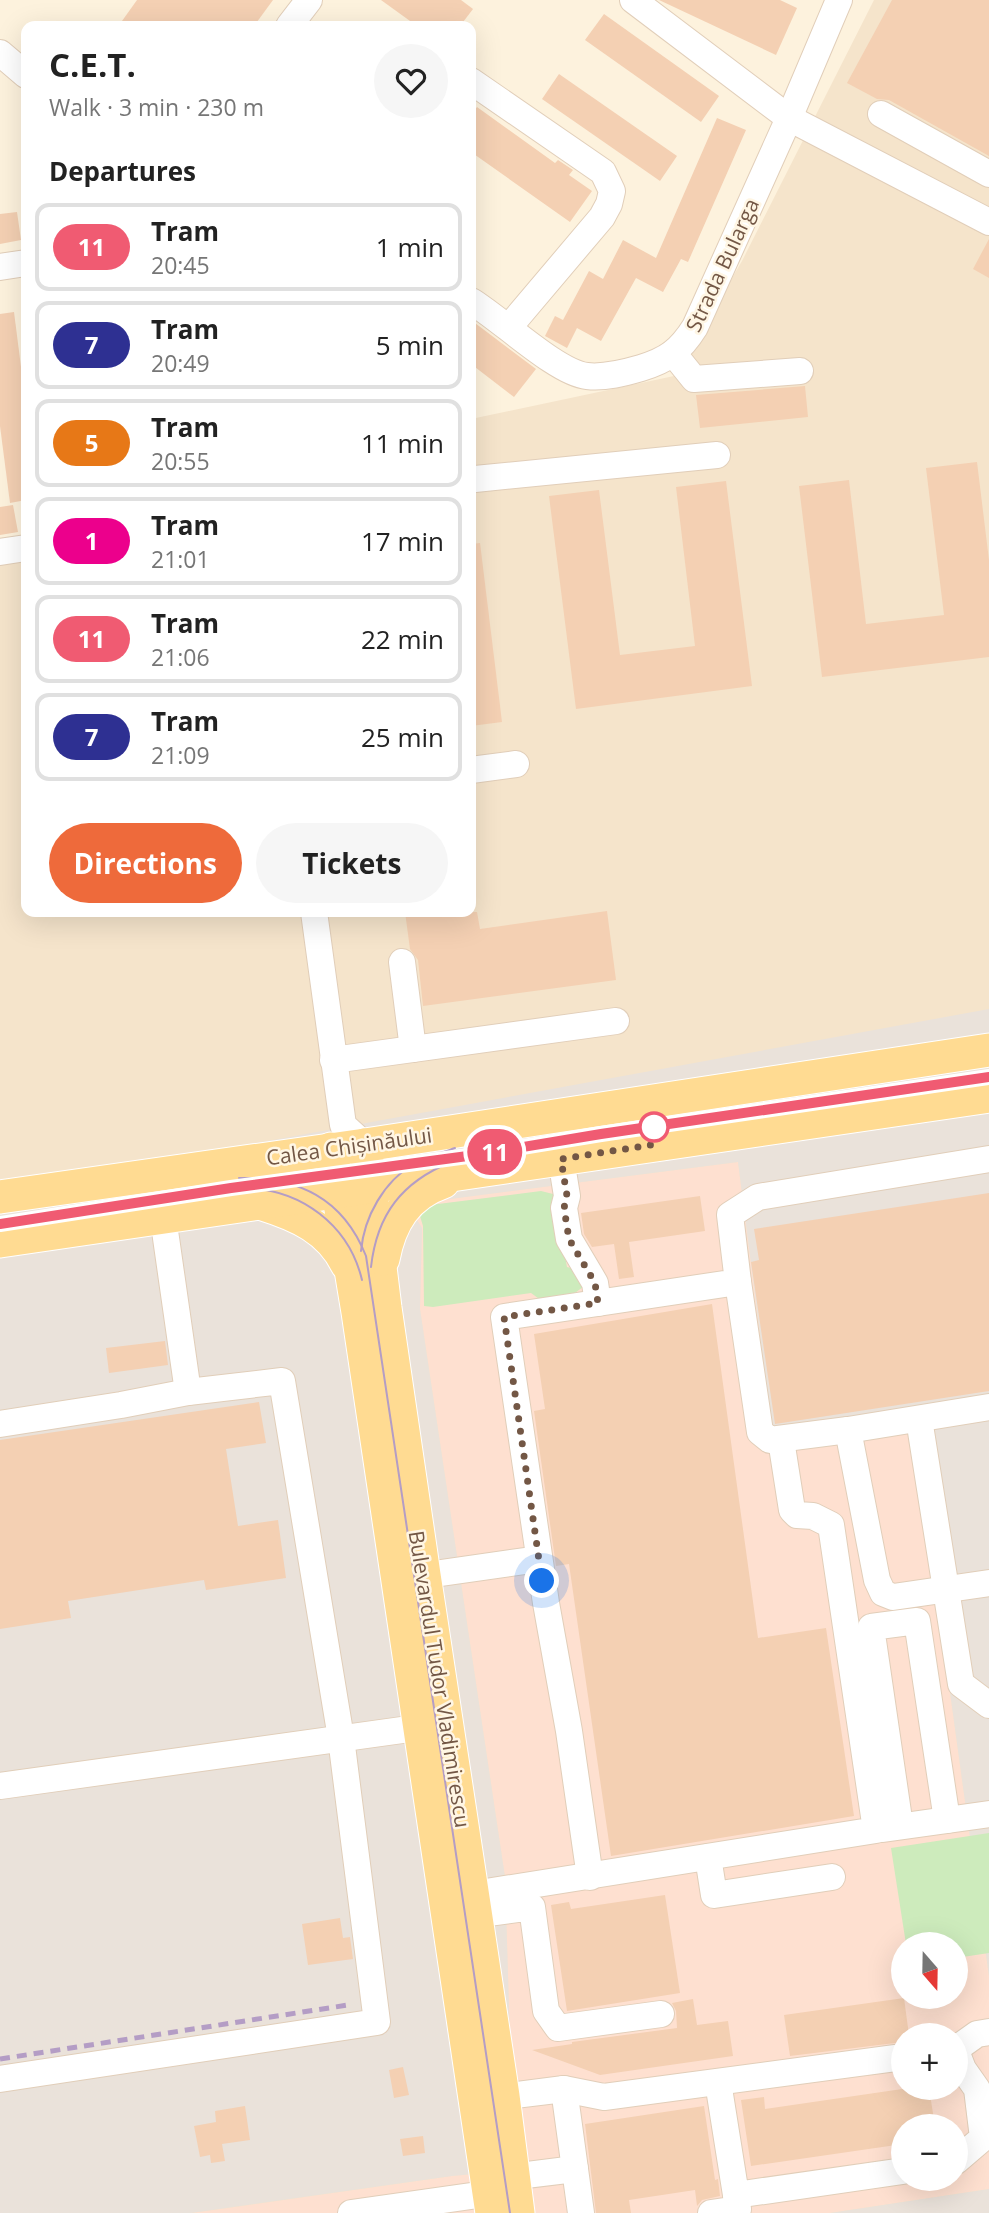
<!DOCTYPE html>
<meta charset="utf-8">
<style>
:root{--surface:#fff;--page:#f6f6f6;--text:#222;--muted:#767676;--line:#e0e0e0;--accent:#ee6a3b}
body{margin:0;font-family:"Open Sans",sans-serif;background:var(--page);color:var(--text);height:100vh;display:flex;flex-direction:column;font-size:26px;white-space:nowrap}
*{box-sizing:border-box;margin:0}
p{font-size:23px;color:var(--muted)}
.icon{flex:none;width:38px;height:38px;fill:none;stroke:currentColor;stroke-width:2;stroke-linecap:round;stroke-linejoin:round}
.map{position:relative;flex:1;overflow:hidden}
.details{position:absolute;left:21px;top:21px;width:455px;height:896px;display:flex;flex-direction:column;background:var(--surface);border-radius:14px;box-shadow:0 7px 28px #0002}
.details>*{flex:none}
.badge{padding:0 14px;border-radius:23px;font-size:24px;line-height:46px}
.needle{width:46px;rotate:160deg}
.tools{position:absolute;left:891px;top:1932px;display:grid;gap:14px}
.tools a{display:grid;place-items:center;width:77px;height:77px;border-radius:50%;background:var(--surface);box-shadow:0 7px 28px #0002;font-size:35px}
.you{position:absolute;width:35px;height:35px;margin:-18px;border:5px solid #fff;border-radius:50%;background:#1a73e8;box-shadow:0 0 0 10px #1a73e833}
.map>.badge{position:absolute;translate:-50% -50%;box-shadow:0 0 0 4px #fff}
h2{padding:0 28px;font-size:26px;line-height:63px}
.round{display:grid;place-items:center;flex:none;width:74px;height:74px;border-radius:37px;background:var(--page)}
.summary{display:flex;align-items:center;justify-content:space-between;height:119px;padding:0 28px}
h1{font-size:33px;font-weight:700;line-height:52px}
.action{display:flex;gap:14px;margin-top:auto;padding:14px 28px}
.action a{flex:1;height:80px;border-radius:42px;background:var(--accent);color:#fff;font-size:28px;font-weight:700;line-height:80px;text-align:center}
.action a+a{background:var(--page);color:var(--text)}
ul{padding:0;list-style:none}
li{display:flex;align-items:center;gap:21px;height:88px;margin:0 14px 10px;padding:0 14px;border:4px solid var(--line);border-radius:14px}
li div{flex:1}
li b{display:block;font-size:26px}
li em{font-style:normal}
li .badge{min-width:77px;font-weight:700;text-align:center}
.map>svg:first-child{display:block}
</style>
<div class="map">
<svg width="989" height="2213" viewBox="0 0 989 2213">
<rect width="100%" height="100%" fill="#fdf2dd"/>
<path fill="#f5e4cb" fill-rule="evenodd" d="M874,0H989V2213H0V557L26,549V912H471V419L674,376L742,261ZM903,1944H956V1997H903ZM903,2035H956V2088H903ZM903,2126H956V2179H903Z"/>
<path fill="#fee0d0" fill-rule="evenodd" d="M738,1162L774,1443L913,1423L989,1976V2189L830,2213H192L452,2176L514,2170L505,1877L420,1309L422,1228L414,1215L419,1203ZM903,1944H956V1997H903ZM903,2035H956V2088H903ZM903,2126H956V2179H903Z"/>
<g fill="#eae2da">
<path d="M989,1009V1976L913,1423L774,1443L738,1162L419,1203L414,1215L422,1228L420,1309L505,1877L514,2170L452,2176L191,2213H0V1190Z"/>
<path d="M989,2189V2213H830Z"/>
</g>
<g fill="#cdebbc">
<path d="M541,1191L557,1195L555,1203L567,1267L579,1270L583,1287L568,1298L542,1301L531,1293L433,1307L424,1306L423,1226L419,1213L422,1206Z"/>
<path d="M989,1833V1953L956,1958V1944H906L891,1848Z"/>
</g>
<g fill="#f4d0b3">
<path d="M137,0H273L254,26H130L122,21Z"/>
<path d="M381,0H461L473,9L460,26H417Z"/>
<path d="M659,0H780L797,8L776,55Z"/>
<path d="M892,0H989V156L889,100L877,99L847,83Z"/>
<path d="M604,14L719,96L701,122L585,40Z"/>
<path d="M559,74L677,156L660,181L542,99Z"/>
<path d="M477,107L555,163L558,160L573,170L569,175L592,191L570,222L471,152V115Z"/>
<path d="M717,118L746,130L688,262L681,259L663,292L636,278L601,341L577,328L567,348L545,336L555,316L563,320L589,271L603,279L623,240L656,258Z"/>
<path d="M17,212L21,240L0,244V214Z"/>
<path d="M989,239V278L973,269Z"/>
<path d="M14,312L26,406V500L10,503L0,426V314Z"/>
<path d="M471,320L536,369L514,397L471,364Z"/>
<path d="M805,386L808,417L700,428L696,395Z"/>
<path d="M977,462L989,560V657L822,677L799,486L849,480L866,624L944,615L926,468Z"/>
<path d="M726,481L752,686L576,709L549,496L599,490L620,655L695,646L676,487Z"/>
<path d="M13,505L18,532L0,535V507Z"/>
<path d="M480,543L502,722L471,726V544Z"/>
<path d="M607,911L616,980L423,1006L418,960L410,949L405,912H477L480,929Z"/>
<path d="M989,1193V1391L775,1424L751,1262L759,1260L754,1229Z"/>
<path d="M700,1196L705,1231L629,1242L634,1277L619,1279L614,1244L592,1247L584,1234L581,1213Z"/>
<path d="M712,1304L758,1638L826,1628L854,1816L611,1856L569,1564L556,1566L534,1411L545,1409L534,1334Z"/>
<path d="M165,1341L168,1365L109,1373L106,1348Z"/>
<path d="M259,1402L266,1443L226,1449L238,1526L278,1520L286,1578L206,1590L204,1580L68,1601L71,1618L0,1629V1440Z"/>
<path d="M665,1895L680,1993L567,2011L551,1905L569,1902L571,1909Z"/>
<path d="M340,1918L343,1938L350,1937L353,1959L308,1965L302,1924Z"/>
<path d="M904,1998L909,2035H903V2042L790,2056L784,2015Z"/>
<path d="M693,1999L697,2025L728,2021L733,2056L600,2075L532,2050L572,2044V2042L677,2028L676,2011L672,2003Z"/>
<path d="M403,2067L409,2095L394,2098L389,2070Z"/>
<path d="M909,2088H929L935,2126H903V2144L751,2166L741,2100L764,2097L765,2109Z"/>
<path d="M245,2106L250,2140L222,2144L225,2161L211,2163L210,2155L200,2157L194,2126L216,2122L215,2111Z"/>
<path d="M704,2106L715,2180L718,2179L720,2196L702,2200L697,2206L695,2190L629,2200L631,2213H596L585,2124Z"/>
<path d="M423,2136L425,2153L403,2156L400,2139Z"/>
</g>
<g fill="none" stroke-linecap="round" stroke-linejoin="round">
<g stroke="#e1ceb9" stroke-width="28">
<g id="minor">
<path d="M633,0L789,118L989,222"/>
<path d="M289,26L309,0"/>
<path d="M0,53L26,75"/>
<path d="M471,81L603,172L612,191L609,204L602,217L509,327"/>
<path d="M881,114L989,174"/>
<path d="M0,267L26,263"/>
<path d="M471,301C501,319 557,373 587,376C605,378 624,373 641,368C667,360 680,351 695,327L789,118L839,0"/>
<path d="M673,353L694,379L800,371"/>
<path d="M475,479L717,455"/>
<path d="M0,552L26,548"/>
<path d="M471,770L516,764"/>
<path d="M314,912L343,1125L365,1145"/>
<path d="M402,962L413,1049"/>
<path d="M333,1060L616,1021"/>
<path d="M561,1159L567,1196L564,1208L569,1239L595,1283L598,1303"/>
<path d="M163,1217L188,1392"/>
<path d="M738,1282L760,1432L770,1440L848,1430L989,1407"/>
<path d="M919,1419L961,1684L989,1705"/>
<path d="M0,1424L121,1405L188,1392L282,1381L341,1738L377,2022L0,2079"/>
<path d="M848,1430L877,1580L883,1593L893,1597L989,1583"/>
<path d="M406,1578L539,1559"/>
<path d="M0,1786L438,1725"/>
<path d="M900,1826L871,1627L917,1621L947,1820"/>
<path d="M883,1829L989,1814"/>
<path d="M708,1857L714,1895L832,1877"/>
<path d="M590,1877L569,1731L546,1603L504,1317L738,1282L730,1215L758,1197L989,1159"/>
<path d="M455,1897L876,1830L831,1525L813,1516L797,1515L792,1510L781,1440"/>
<path d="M459,1917L532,1907L546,2011L558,2028L661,2014"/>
<path d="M956,2049L977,2034L989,2032"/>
<path d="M956,2051L963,2069L977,2089L983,2138L956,2161"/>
<path d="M718,2082L736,2195L903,2171"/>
<path d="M564,2089L581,2213"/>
<path d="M484,2099L564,2089L604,2097L903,2057"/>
<path d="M494,2179L575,2169"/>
<path d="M351,2213L506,2191"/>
<path d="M711,2213L738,2209L736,2195"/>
</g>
</g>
<g stroke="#fff" stroke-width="35">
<g id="major">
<path d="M365,1145L385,1308L424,1575L503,2096L518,2213"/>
<path d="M331,1149L358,1312L492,2213"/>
<path d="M0,1197L365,1145L989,1050"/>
<path d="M263,1204C298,1215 330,1229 347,1264"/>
<path d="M0,1241L989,1096"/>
<path d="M383,1259C390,1222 406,1195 443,1182"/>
</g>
</g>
<use href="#minor" stroke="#fff" stroke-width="26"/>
<use href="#major" stroke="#ffdb92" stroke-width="33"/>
<g stroke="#b49dc5" stroke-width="2">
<path d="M440,1160L989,1077"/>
<path d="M239,1178C298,1177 343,1198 366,1256L510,2213"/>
<path d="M287,1181L412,1164"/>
<path d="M245,1188C301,1189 349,1225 362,1280"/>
<path d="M0,1224L253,1185"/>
<path d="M361,1251C364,1217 384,1181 414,1164C426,1157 442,1153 455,1148"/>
<path d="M371,1267C377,1214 402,1182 451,1162"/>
</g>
<path stroke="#b49dc5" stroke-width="5" stroke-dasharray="10 7" stroke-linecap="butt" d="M0,2059L348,2005"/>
</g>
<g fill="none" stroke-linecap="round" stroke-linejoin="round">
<g stroke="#fff" stroke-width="16">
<path id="line" d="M0,1224L231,1188L475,1155L601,1134L989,1077"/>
</g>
<use href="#line" stroke="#f05b72" stroke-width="10"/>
<path stroke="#735745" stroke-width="7" stroke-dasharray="0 12.6" d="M542,1581L504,1317L598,1303L595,1283L569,1239L564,1208L567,1196L561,1159L657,1144L654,1127"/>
</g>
<circle fill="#fff" stroke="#f05b72" stroke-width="3.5" cx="654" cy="1127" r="14"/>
<g text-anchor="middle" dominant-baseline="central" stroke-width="5" stroke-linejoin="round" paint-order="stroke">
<g font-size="21" fill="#735745" stroke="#fff6e4">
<text transform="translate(722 265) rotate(-65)">Strada Bularga</text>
<text transform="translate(349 1146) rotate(-8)">Calea Chișinăului</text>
<text transform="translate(440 1679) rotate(81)">Bulevardul Tudor Vladimirescu</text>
</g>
</g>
</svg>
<div class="tools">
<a><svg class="needle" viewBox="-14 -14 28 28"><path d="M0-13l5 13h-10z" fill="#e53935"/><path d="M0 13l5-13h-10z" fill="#767676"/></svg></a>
<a>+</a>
<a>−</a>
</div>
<div class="you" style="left:542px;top:1581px"></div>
<b class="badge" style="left:495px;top:1152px;background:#f05b72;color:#fff">11</b>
<section class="details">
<div class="summary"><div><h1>C.E.T.</h1><p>Walk · 3 min · 230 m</p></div><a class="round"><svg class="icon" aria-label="heart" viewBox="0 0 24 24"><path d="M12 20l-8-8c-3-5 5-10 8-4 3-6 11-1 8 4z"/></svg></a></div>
<h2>Departures</h2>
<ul>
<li><span class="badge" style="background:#f05b72;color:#fff">11</span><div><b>Tram</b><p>20:45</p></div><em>1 min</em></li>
<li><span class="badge" style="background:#2e3092;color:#fff">7</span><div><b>Tram</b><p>20:49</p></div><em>5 min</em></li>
<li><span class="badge" style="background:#e77817;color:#fff">5</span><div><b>Tram</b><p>20:55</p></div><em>11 min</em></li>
<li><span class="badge" style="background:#ec008c;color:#fff">1</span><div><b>Tram</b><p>21:01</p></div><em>17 min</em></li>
<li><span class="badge" style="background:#f05b72;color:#fff">11</span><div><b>Tram</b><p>21:06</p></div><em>22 min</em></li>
<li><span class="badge" style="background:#2e3092;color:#fff">7</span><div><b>Tram</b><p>21:09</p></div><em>25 min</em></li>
</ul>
<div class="action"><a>Directions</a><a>Tickets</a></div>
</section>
</div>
